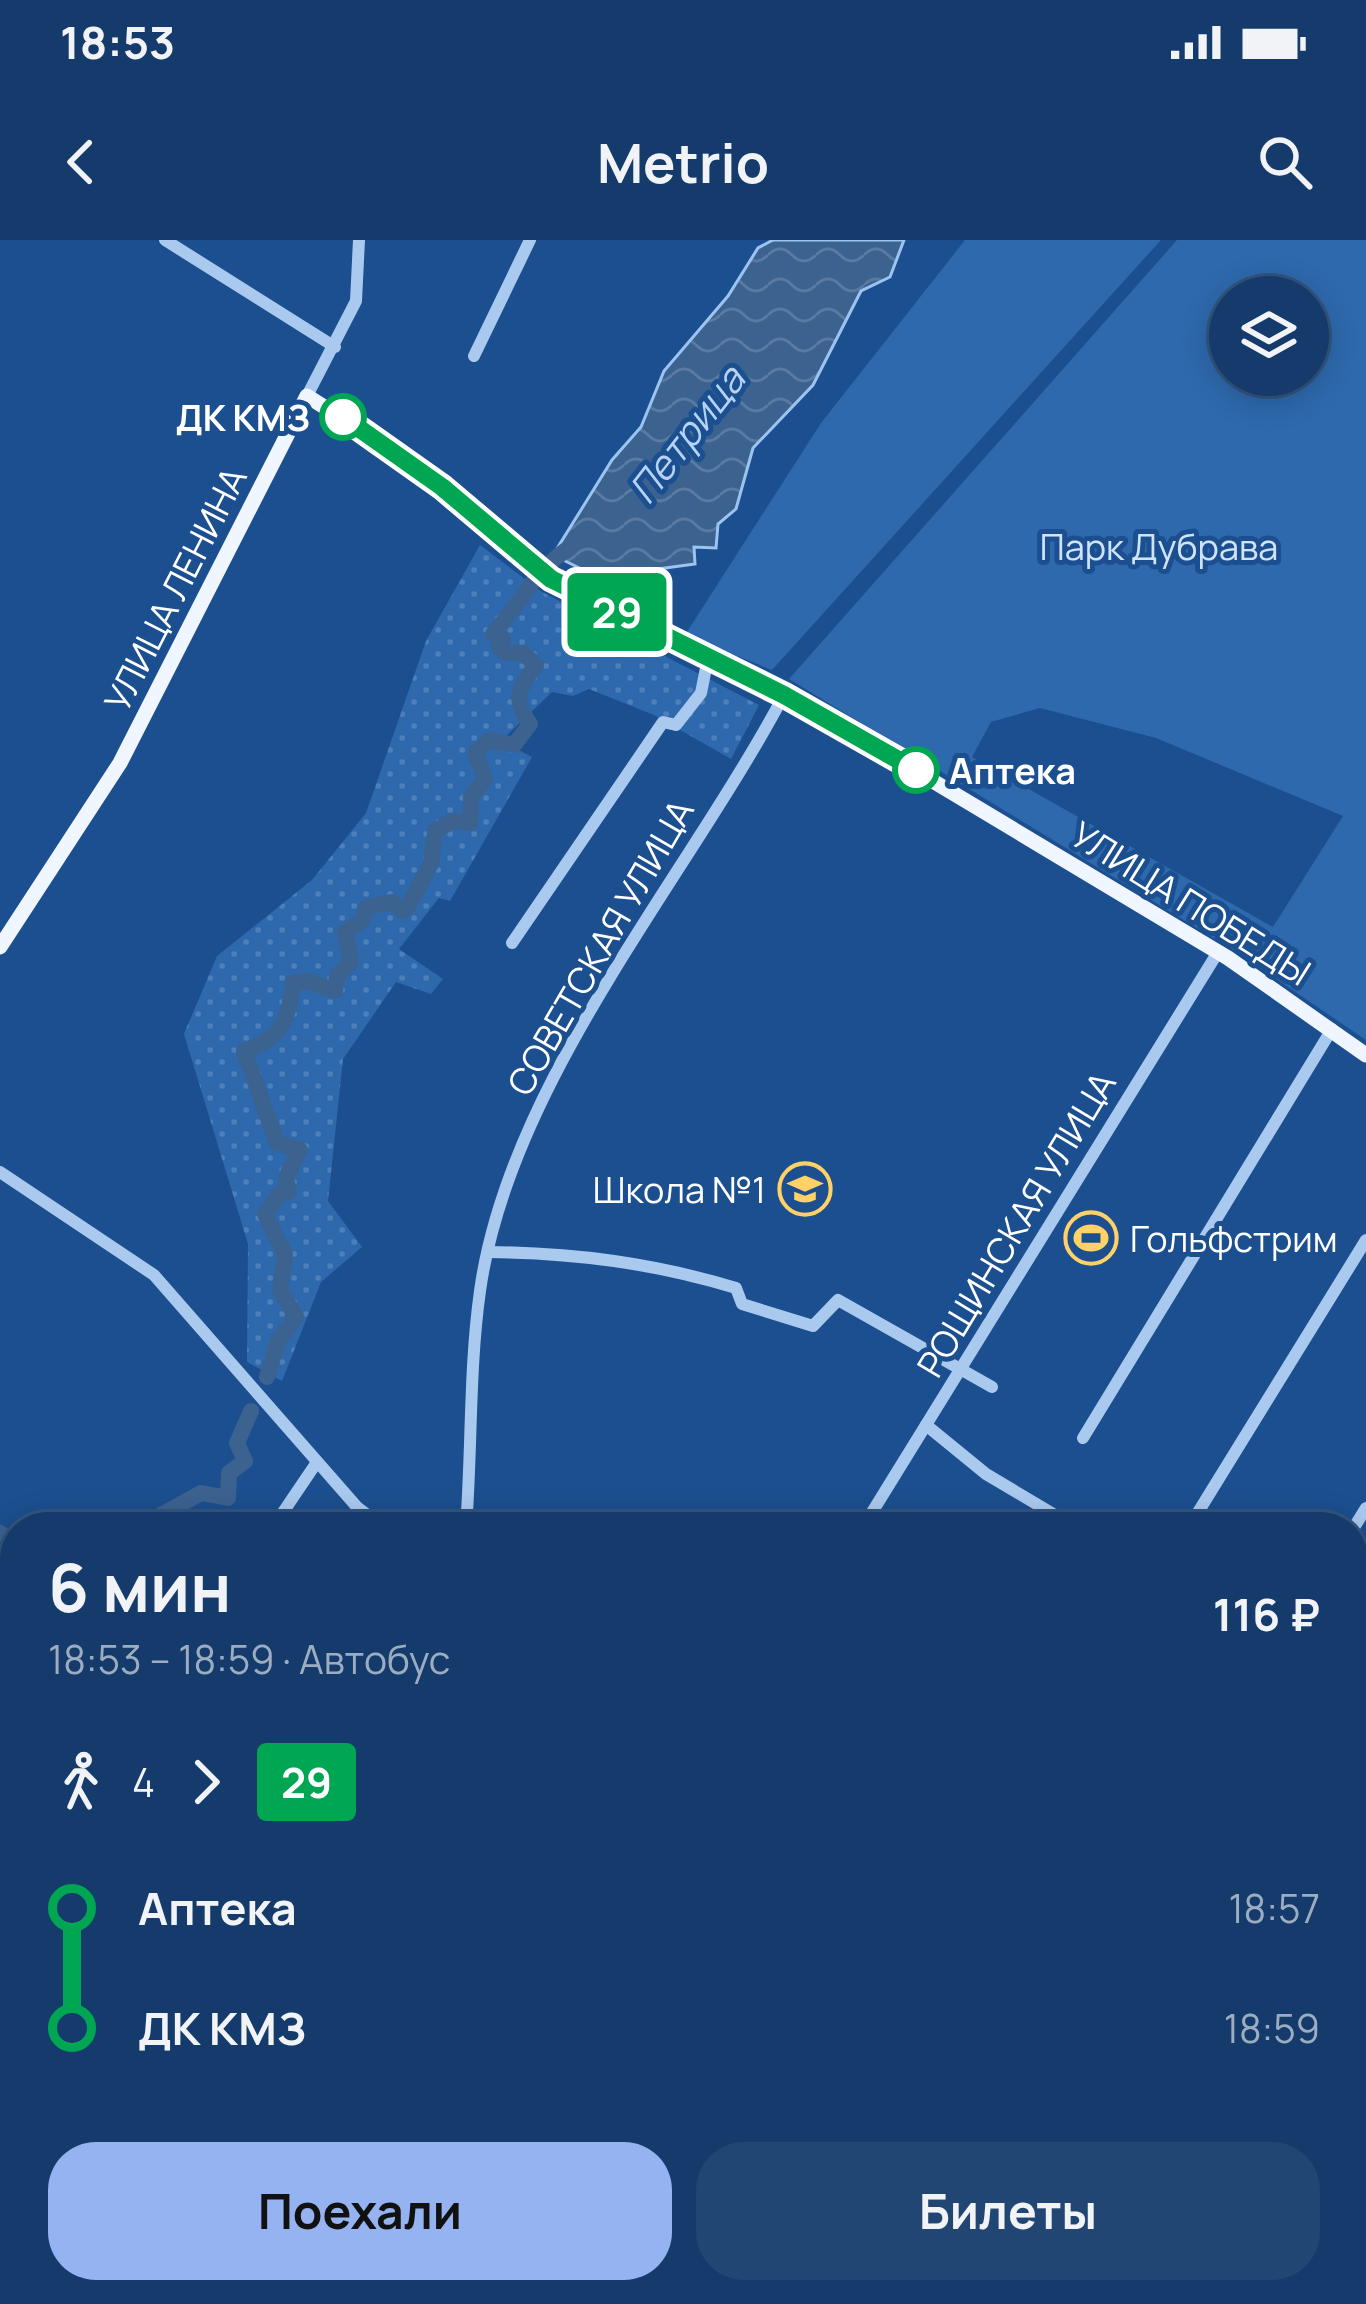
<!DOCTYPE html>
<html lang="ru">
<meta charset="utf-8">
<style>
:root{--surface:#143b6b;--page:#214673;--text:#f1f3f6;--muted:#9dadc1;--line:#33557e;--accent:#95b2f1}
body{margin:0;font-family:Manrope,sans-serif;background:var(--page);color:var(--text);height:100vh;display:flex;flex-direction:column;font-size:45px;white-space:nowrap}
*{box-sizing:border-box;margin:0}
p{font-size:39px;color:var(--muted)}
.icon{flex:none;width:66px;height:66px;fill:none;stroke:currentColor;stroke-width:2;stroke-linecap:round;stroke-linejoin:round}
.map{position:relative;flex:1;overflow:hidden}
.panel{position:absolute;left:0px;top:1272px;width:1368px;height:792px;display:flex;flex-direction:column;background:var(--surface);border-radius:48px 48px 0 0;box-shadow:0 6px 30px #0003,0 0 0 3px var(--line)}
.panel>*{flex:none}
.badge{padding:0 24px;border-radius:9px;font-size:42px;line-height:78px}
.fabs{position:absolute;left:1209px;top:36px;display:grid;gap:24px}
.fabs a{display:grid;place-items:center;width:120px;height:120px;border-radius:50%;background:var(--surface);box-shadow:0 6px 30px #0003,0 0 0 3px var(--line);font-size:60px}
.map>.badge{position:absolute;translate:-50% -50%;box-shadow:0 0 0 6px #fff}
.legs{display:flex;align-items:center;gap:18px;height:132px;padding:0 48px;font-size:39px}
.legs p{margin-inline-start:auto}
.summary{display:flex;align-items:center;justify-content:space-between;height:204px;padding:0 48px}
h1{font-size:66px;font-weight:700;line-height:90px}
.button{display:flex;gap:24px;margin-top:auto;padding:24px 48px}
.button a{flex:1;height:138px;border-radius:48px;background:var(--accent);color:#111;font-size:48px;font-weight:700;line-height:138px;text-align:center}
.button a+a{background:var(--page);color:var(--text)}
ul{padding:0 48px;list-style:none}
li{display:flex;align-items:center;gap:42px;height:120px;font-size:45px}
li i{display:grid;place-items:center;width:18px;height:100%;margin:0 15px;background:currentColor}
li i::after{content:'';width:30px;height:30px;margin:-15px;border:9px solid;border-radius:50%;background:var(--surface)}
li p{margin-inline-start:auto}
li:first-child i{background:linear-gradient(#0000 50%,currentColor 0)}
li:last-child i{background:linear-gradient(currentColor 50%,#0000 0)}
.status{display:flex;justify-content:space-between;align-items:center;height:84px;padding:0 60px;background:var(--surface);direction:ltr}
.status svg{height:33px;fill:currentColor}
header{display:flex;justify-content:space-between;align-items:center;height:156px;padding:0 48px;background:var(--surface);font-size:54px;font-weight:700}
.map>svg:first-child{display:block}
</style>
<div class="status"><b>18:53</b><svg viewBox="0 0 49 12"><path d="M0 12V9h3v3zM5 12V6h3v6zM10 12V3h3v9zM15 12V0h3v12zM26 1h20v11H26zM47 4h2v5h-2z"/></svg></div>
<header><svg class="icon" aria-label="back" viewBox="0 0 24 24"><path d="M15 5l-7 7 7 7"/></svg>Metrio<svg class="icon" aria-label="search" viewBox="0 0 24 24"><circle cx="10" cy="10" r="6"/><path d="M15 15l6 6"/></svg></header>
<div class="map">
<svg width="1366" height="2064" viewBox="0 0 1366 2064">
<defs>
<pattern id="grass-dots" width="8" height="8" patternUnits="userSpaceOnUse" patternTransform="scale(3)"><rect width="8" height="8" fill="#2e69ad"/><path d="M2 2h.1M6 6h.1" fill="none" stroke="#4d80b9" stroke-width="1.8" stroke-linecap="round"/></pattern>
<pattern id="forest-firs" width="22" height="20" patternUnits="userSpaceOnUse" patternTransform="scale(3)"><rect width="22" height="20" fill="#2e69ad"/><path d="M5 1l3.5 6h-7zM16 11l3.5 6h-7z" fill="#4d80b9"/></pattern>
<pattern id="water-waves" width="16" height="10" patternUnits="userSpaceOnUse" patternTransform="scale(3)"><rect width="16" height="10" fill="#3c6290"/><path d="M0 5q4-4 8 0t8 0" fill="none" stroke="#597aa1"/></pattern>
</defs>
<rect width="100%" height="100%" fill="#1b4f8f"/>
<path fill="url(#grass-dots)" d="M480,305L542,352L759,465L731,519L654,475L589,449L573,456L552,452L501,501L532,517L450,661L439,658L399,709L443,739L431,754L396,742L343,819L328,961L362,1007L321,1042L282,1141L247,1122L248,1004L184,794L217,716L312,640L366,573L426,401Z"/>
<path fill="url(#forest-firs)" d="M0,1702L15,1707V2049H1353V1951L1366,1956V2064H0Z"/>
<g fill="#2e69ad" fill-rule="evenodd">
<path d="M965,0H1161L772,430L685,395L821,183Z"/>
<path d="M1177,0H1366V800L1238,713L789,439ZM1308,57V135H1230V57ZM1040,468L1156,498L1343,576L1273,687L972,517L991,482Z"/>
</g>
<path fill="url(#water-waves)" stroke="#9cc4f0" stroke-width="3" d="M773,0H904L890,37L861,51L813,145L753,208L736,269L718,284L716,308L694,307L695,324L658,329L632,354L553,315L612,220L641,187L664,131L728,56L758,8Z"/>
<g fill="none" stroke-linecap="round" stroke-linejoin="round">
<g stroke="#3c6290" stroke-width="16">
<path d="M267,1137L278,1101L296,1077L280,1050L285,1015L265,974L280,953L289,952L286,937L300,910L277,903L244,811C281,799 289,780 293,743L308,741L335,751L337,736L351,722L345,692L362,681L367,667L392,662L403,671L407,668L431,624L435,591L452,581L470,583L471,558L485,538L475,513L490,500L514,505L530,484C512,458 518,449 536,425L523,413H505L499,406L503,399L493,394C522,362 534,330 572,306"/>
<path d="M68,1287H75"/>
<path d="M99,1287L143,1285L201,1253L228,1258L229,1233L245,1221L237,1203L251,1171"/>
<path d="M0,1293L15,1302"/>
</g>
<g stroke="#a9c9ee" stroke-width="12">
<path d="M165,0L335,107"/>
<path d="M474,116L530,0"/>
<path d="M307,156L356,61L359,0"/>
<path d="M512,703L663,482L676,485L701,453L708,418"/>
<path d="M0,932L154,1035L357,1267L374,1280L405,1287"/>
<path d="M489,1012C576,1013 653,1023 736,1048L742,1064L813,1086L838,1060L992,1147"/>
<path d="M926,1185L986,1234L1075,1287"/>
<path d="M1083,1198L1332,789"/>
<path d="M273,1287L317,1222"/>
<path d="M466,1287C472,1209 469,1129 480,1051C509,842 686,639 784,455"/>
<path d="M863,1287L1218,712"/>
<path d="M1189,1287L1366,1000"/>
<path d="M1353,1289L1366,1268"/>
<path d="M1353,1432L1366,1434"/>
<path d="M1353,1516L1366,1495"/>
<path d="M1353,1702L1366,1692"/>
<path d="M1353,1796L1366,1804"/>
</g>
<path stroke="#f0f6ff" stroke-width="15" d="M0,707L120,523L307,156L400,215L551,339L846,489L1228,718L1366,815"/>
</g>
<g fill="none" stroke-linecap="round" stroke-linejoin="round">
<g stroke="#fff" stroke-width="27">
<path id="line-1" d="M343,177L442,247L551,339L784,455L916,530"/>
</g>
<use href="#line-1" stroke="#00a651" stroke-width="18"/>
</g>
<defs>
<g id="school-ring" transform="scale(2.7)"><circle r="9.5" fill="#1b4f8f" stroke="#ffd166" stroke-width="1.5"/><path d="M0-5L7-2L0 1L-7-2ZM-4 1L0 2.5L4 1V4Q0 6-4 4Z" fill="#ffd166"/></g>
<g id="stadium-ring" transform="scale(2.7)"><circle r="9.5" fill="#1b4f8f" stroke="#ffd166" stroke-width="1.5"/><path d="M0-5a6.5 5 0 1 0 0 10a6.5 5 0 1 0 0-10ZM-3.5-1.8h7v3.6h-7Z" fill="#ffd166"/></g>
</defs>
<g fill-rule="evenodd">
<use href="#school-ring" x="805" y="949"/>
<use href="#stadium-ring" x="1091" y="998"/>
</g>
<g fill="#fff" stroke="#00a651" stroke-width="6">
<circle cx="343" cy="177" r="21"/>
<circle cx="916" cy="530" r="21"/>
</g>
<g text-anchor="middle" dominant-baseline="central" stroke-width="10" stroke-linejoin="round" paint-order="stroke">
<g font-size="36" font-weight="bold" fill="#fff" stroke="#1b4f8f" text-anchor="end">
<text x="310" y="177">ДК КМЗ</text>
<text x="949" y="530" text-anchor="start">Аптека</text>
</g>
<g font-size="36" fill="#cfe3fa" stroke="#1b4f8f">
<text x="1159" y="306">Парк Дубрава</text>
</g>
<g font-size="36" fill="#fff" stroke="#1b4f8f">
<text transform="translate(175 349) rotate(-63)">УЛИЦА ЛЕНИНА</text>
<text transform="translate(1191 663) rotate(32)">УЛИЦА ПОБЕДЫ</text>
<text transform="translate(600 707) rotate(-60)">СОВЕТСКАЯ УЛИЦА</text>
<text transform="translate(1016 984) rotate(-59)">РОЩИНСКАЯ УЛИЦА</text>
</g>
<g font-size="36" fill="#fff" stroke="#1b4f8f" text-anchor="end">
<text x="766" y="949">Школа №1</text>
<text x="1130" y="998" text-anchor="start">Гольфстрим</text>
</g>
<g font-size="39" font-style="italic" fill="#b5d3f5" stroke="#1b4f8f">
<text transform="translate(686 194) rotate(-52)">Петрица</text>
</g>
</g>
</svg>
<div class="fabs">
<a><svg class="icon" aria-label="layers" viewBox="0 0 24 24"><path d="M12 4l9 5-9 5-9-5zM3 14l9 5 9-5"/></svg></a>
</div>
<b class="badge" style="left:617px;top:372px;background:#00a651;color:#fff">29</b>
<section class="panel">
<div class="summary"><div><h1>6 мин</h1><p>18:53 – 18:59 · Автобус</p></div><b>116 ₽</b></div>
<div class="legs"><svg class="icon" aria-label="walk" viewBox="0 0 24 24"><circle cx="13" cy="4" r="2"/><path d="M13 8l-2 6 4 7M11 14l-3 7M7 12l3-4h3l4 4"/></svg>4<svg class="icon" aria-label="forward" viewBox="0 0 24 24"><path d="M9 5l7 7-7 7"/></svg><b class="badge" style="background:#00a651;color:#fff">29</b></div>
<ul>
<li><i style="color:#00a651"></i><b>Аптека</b><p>18:57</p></li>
<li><i style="color:#00a651"></i><b>ДК КМЗ</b><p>18:59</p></li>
</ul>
<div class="button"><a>Поехали</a><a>Билеты</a></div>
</section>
</div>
